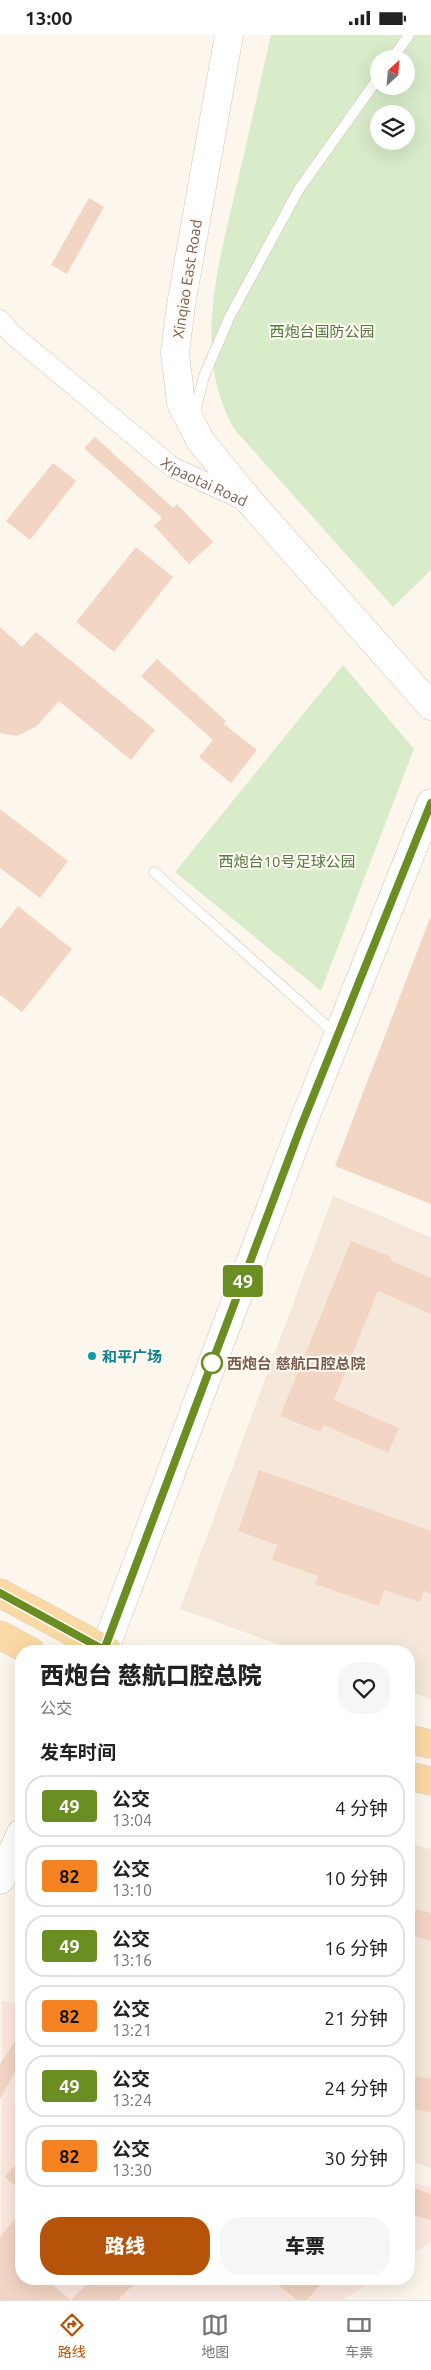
<!DOCTYPE html>
<html lang="zh">
<meta charset="utf-8">
<style>
:root{--surface:#fff;--page:#f6f6f6;--text:#222;--muted:#767676;--line:#e0e0e0;--accent:#b45309}
body{margin:0;font-family:Ubuntu,"Noto Sans SC",sans-serif;background:var(--page);color:var(--text);height:100vh;display:flex;flex-direction:column;font-size:19px;white-space:nowrap}
*{box-sizing:border-box;margin:0}
p{font-size:16px;color:var(--muted)}
.icon{flex:none;width:28px;height:28px;fill:none;stroke:currentColor;stroke-width:2;stroke-linecap:round;stroke-linejoin:round}
.map{position:relative;flex:1;overflow:hidden}
.sheet{position:absolute;left:15px;top:1610px;width:400px;height:640px;display:flex;flex-direction:column;background:var(--surface);border-radius:20px;box-shadow:0 5px 20px #0002}
.sheet>*{flex:none}
.badge{padding:0 10px;border-radius:4px;font-size:18px;line-height:32px}
.needle{width:32px;rotate:26deg}
.buttons{position:absolute;left:370px;top:15px;display:grid;gap:10px}
.buttons a{display:grid;place-items:center;width:45px;height:45px;border-radius:50%;background:var(--surface);box-shadow:0 5px 20px #0002;font-size:25px}
.map>.badge{position:absolute;translate:-50% -50%;box-shadow:0 0 0 2px #fff}
h2{padding:0 25px;font-size:19px;line-height:45px}
.round{display:grid;place-items:center;flex:none;width:52px;height:52px;border-radius:20px;background:var(--page)}
.summary{display:flex;align-items:center;justify-content:space-between;height:85px;padding:0 25px}
h1{font-size:24px;font-weight:800;line-height:38px}
.cta{display:flex;gap:10px;margin-top:auto;padding:10px 25px}
.cta a{flex:1;height:58px;border-radius:20px;background:var(--accent);color:#fff;font-size:20px;font-weight:800;line-height:58px;text-align:center}
.cta a+a{background:var(--page);color:var(--text)}
ul{padding:0;list-style:none}
li{display:flex;align-items:center;gap:15px;height:62px;margin:0 10px 8px;padding:0 15px;border:2px solid var(--line);border-radius:20px}
li div{flex:1}
li b{display:block;font-size:19px}
li em{font-style:normal}
li .badge{min-width:55px;font-weight:700;text-align:center}
.status{display:flex;justify-content:space-between;align-items:center;height:35px;padding:0 25px;background:var(--surface);direction:ltr}
.status svg{height:14px;fill:currentColor}
.tabs{display:flex;justify-content:space-around;align-items:center;height:70px;border-top:1px solid var(--line);background:var(--surface);font-size:14px;color:var(--muted)}
.tabs a{display:grid;justify-items:center;gap:2px}
.tabs .current{color:var(--accent)}
.map>svg:first-child{display:block}
</style>
<div class="status"><b>13:00</b><svg viewBox="0 0 49 12"><path d="M0 12V9h3v3zM5 12V6h3v6zM10 12V3h3v9zM15 12V0h3v12zM26 1h20v11H26zM47 4h2v5h-2z"/></svg></div>
<div class="map">
<svg width="431" height="2265" viewBox="0 0 431 2265">
<rect width="100%" height="100%" fill="#fdf6ec"/>
<g fill="#f5e8da">
<path d="M333,1161L431,1202V1664L409,1656V1616H297L180,1574Z"/>
<path d="M409,1808L431,1814V2133L409,2126Z"/>
</g>
<g fill="#fde8e0">
<path d="M2,1966L21,1969V2244H375L343,2265H0Z"/>
<path d="M409,2147L431,2152V2207L409,2222Z"/>
</g>
<g fill="#d8ecc9" fill-rule="evenodd">
<path d="M271,0H431V535L393,572L235,395C190,319 220,224 238,145C249,97 260,48 271,0ZM379,24H406V51H379ZM379,79H406V106H379Z"/>
<path d="M343,630L414,714L321,956L175,837Z"/>
</g>
<g fill="#f3d5c3">
<path d="M89,163L104,172L67,239L51,230Z"/>
<path d="M95,402L173,473L177,469L213,507L189,529L154,491L162,483L84,413Z"/>
<path d="M53,428L76,446L30,505L6,486Z"/>
<path d="M136,512L173,542L114,617L76,587Z"/>
<path d="M0,592L22,612L36,597L155,695L131,725L59,666L37,691L17,701L0,698Z"/>
<path d="M157,624L226,686L224,689L257,715L231,748L199,722L213,705L141,641Z"/>
<path d="M0,774L68,826L40,863L0,833Z"/>
<path d="M18,871L72,914L22,977L0,960V894Z"/>
<path d="M430,883L431,884V1169L335,1131Z"/>
<path d="M351,1206L391,1222L390,1225L431,1243V1279L378,1256L334,1365L399,1393L388,1418L324,1390L320,1397L280,1381Z"/>
<path d="M259,1435L431,1496V1559L424,1556L420,1567L384,1555L379,1571L315,1549L318,1541L272,1525L277,1510L238,1496Z"/>
<path d="M416,1874L431,1878V1906L410,1900Z"/>
<path d="M21,1997V2026L0,2064V2029Z"/>
<path d="M409,2040L431,2044V2077L409,2074Z"/>
<path d="M21,2122V2156L5,2142Z"/>
<path d="M409,2151L431,2159V2185L409,2179Z"/>
<path d="M21,2177V2244H45L71,2265H0V2202Z"/>
<path d="M92,2244H139L118,2265H71Z"/>
<path d="M271,2244H311L319,2251L307,2265H297Z"/>
</g>
<g fill="none" stroke-linecap="round" stroke-linejoin="round">
<g stroke="#d1beb0" stroke-width="11">
<g id="lane">
<path d="M392,24L409,0"/>
<path d="M194,381L204,341L230,281L299,154L379,42"/>
<path d="M154,837L337,1000"/>
</g>
</g>
<g stroke="#d1beb0" stroke-width="21">
<g id="street">
<path id="s1" d="M0,285L12,299L172,432L248,467"/>
</g>
</g>
<g stroke="#d6c0b0" stroke-width="29">
<g id="secondary">
<path d="M229,0L181,270L175,318L181,368L200,405L251,468L431,671"/>
<path d="M104,1616L300,1095L431,768"/>
<path d="M0,1845L21,1798"/>
</g>
</g>
<g stroke="#dad1cd" stroke-width="29">
<g id="primary">
<path d="M0,1558L108,1616"/>
<path d="M0,1600L30,1616"/>
<path d="M409,1704L431,1709"/>
<path d="M409,1741L431,1746"/>
</g>
</g>
<use href="#lane" stroke="#fff" stroke-width="10"/>
<use href="#street" stroke="#fff" stroke-width="20"/>
<use href="#secondary" stroke="#fff" stroke-width="28"/>
<use href="#primary" stroke="#fbd9a5" stroke-width="28"/>
</g>
<g fill="none" stroke-linecap="round" stroke-linejoin="round">
<g stroke="#fff" stroke-width="11">
<path id="line" d="M0,1558L104,1615L300,1094L431,768"/>
</g>
<use href="#line" stroke="#6b8e23" stroke-width="8"/>
</g>
<circle fill="#0f9aa8" stroke="#fffaf3" stroke-width="2" cx="92" cy="1321" r="5"/>
<circle fill="#fff" stroke="#6b8e23" stroke-width="2.5" cx="212" cy="1328" r="10"/>
<g text-anchor="middle" dominant-baseline="central" stroke-width="4" stroke-linejoin="round" paint-order="stroke">
<g font-size="15" fill="#7a5c4d" stroke="#fffaf3">
<text transform="translate(187 244) rotate(-81)">Xinqiao East Road</text>
<text stroke="none"><textPath href="#s1" startOffset="262">Xipaotai Road</textPath></text>
</g>
<g font-size="15" fill="#537a41" stroke="#fffaf3">
<text x="322" y="296">西炮台国防公园</text>
<text x="287" y="826">西炮台10号足球公园</text>
</g>
<g font-size="15" font-weight="bold" fill="#0d838f" stroke="#fffaf3" text-anchor="start">
<text x="102" y="1321">和平广场</text>
</g>
<g font-size="15" font-weight="bold" fill="#7a5c4d" stroke="#fffaf3" text-anchor="start">
<text x="227" y="1328">西炮台 慈航口腔总院</text>
</g>
</g>
</svg>
<div class="buttons">
<a><svg class="needle" viewBox="-14 -14 28 28"><path d="M0-13l5 13h-10z" fill="#e53935"/><path d="M0 13l5-13h-10z" fill="#767676"/></svg></a>
<a><svg class="icon" aria-label="layers" viewBox="0 0 24 24"><path d="M12 4l9 5-9 5-9-5zM3 14l9 5 9-5"/></svg></a>
</div>
<b class="badge" style="left:243px;top:1246px;background:#6b8e23;color:#fff">49</b>
<section class="sheet">
<div class="summary"><div><h1>西炮台 慈航口腔总院</h1><p>公交</p></div><a class="round"><svg class="icon" aria-label="heart" viewBox="0 0 24 24"><path d="M12 20l-8-8c-3-5 5-10 8-4 3-6 11-1 8 4z"/></svg></a></div>
<h2>发车时间</h2>
<ul>
<li><span class="badge" style="background:#6b8e23;color:#fff">49</span><div><b>公交</b><p>13:04</p></div><em>4 分钟</em></li>
<li><span class="badge" style="background:#f58220;color:#111">82</span><div><b>公交</b><p>13:10</p></div><em>10 分钟</em></li>
<li><span class="badge" style="background:#6b8e23;color:#fff">49</span><div><b>公交</b><p>13:16</p></div><em>16 分钟</em></li>
<li><span class="badge" style="background:#f58220;color:#111">82</span><div><b>公交</b><p>13:21</p></div><em>21 分钟</em></li>
<li><span class="badge" style="background:#6b8e23;color:#fff">49</span><div><b>公交</b><p>13:24</p></div><em>24 分钟</em></li>
<li><span class="badge" style="background:#f58220;color:#111">82</span><div><b>公交</b><p>13:30</p></div><em>30 分钟</em></li>
</ul>
<div class="cta"><a>路线</a><a>车票</a></div>
</section>
</div>
<nav class="tabs">
<a class="current"><svg class="icon" aria-label="directions" viewBox="0 0 24 24"><path d="M12 3l9 9-9 9-9-9zM9 14v-3h6M13 9l2 2-2 2"/></svg>路线</a>
<a><svg class="icon" aria-label="map" viewBox="0 0 24 24"><path d="M3 6l6-2 6 2 6-2v14l-6 2-6-2-6 2zM9 4v14M15 6v14"/></svg>地图</a>
<a><svg class="icon" aria-label="tickets" viewBox="0 0 24 24"><path d="M3 7h18v10H3zM15 7v10"/></svg>车票</a>
</nav>
